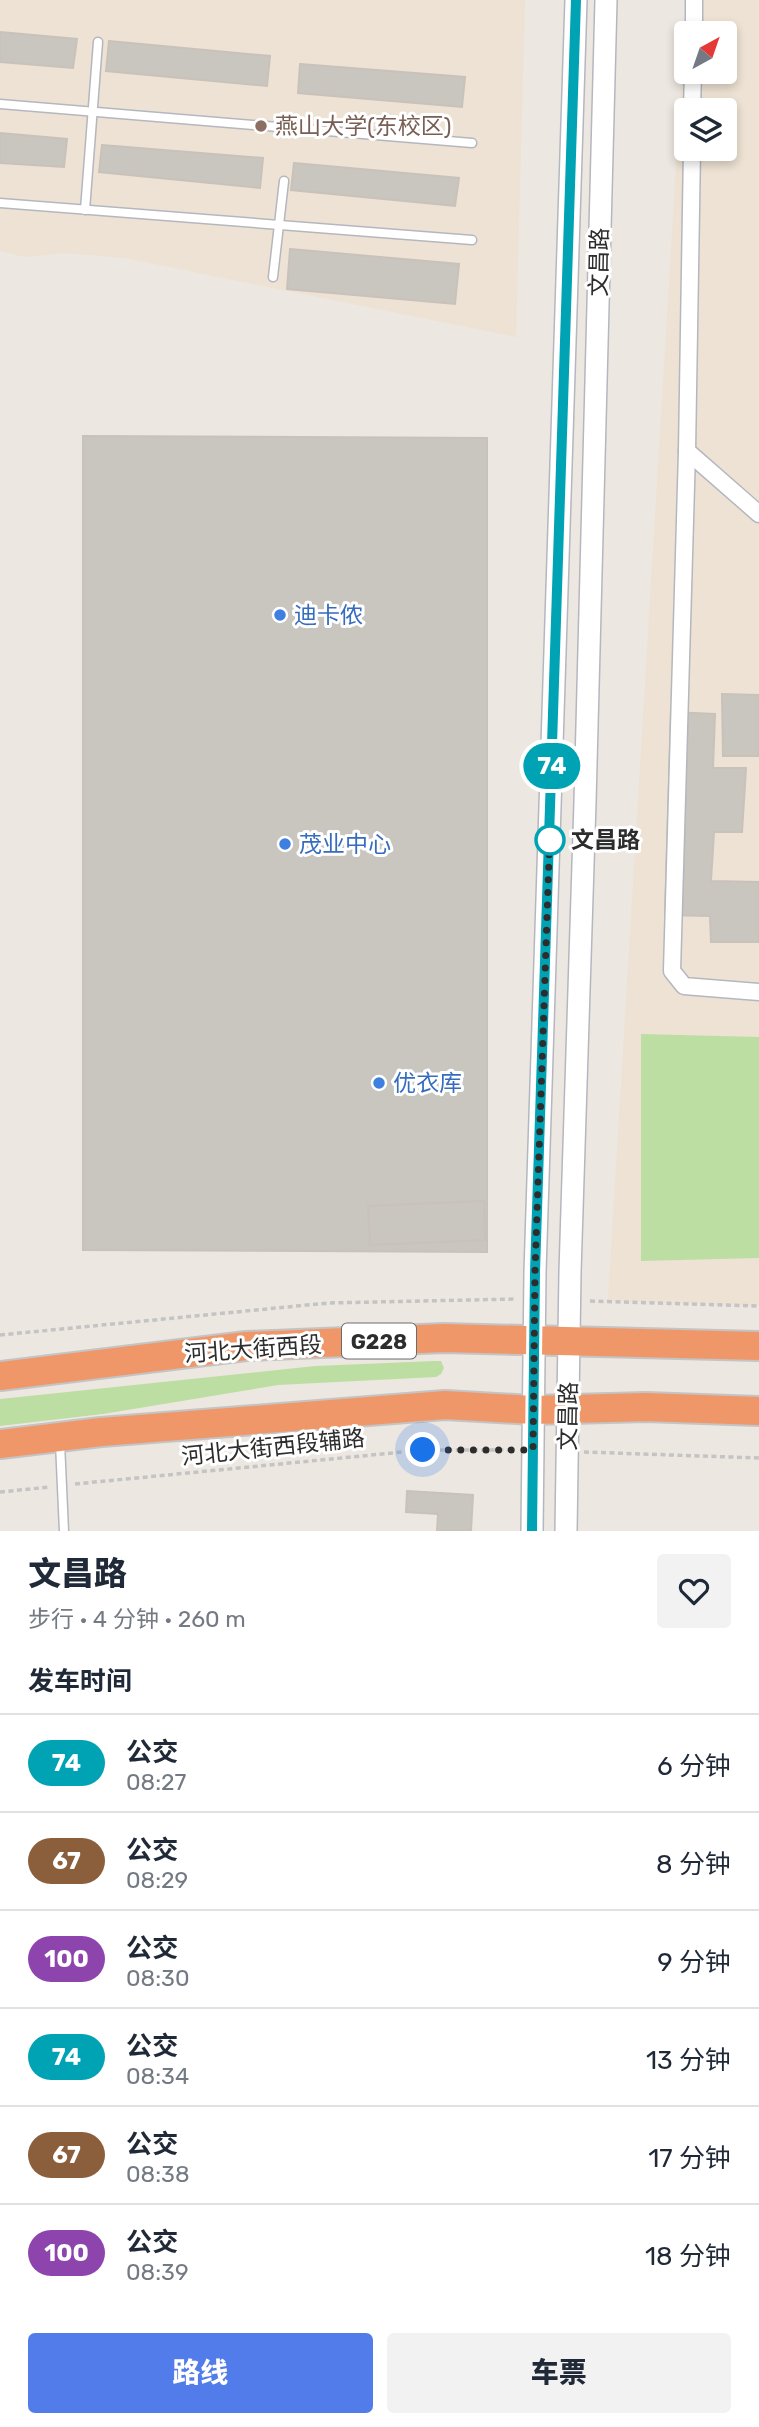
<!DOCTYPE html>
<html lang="zh">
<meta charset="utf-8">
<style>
:root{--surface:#fff;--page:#f2f2f3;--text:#1f2937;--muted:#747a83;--line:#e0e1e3;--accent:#527cea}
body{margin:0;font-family:Rubik,"Noto Sans SC",sans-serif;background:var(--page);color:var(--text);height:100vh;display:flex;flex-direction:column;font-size:26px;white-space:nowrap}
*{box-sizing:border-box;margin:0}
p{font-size:23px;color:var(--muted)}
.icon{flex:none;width:38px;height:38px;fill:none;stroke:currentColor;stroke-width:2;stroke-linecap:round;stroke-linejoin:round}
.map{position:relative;height:1531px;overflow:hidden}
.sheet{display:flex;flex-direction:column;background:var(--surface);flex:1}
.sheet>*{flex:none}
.badge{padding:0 14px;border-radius:23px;font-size:24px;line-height:46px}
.needle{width:46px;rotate:40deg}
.buttons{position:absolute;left:674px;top:21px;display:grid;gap:14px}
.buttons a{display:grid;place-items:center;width:63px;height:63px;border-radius:7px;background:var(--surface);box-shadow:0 4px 10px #0003;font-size:35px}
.you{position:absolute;width:35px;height:35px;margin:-18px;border:5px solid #fff;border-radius:50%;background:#1a73e8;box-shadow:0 0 0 10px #1a73e833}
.map>.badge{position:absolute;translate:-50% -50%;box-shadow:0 0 0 4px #fff}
h2{padding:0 28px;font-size:26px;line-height:63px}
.round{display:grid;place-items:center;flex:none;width:74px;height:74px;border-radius:7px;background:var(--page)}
.summary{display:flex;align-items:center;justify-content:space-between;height:119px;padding:0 28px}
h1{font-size:33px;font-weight:800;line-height:52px}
.action{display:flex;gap:14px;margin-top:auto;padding:14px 28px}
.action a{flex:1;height:80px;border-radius:7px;background:var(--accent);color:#fff;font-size:28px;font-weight:800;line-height:80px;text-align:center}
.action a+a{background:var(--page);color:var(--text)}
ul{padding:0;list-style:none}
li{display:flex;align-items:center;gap:21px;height:98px;padding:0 28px;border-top:2px solid var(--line)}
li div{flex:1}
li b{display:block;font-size:26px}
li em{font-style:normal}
li .badge{min-width:77px;font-weight:700;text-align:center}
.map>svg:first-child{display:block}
</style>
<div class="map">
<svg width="759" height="1531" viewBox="0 0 759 1531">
<rect width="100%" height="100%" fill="#ede7e1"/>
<g fill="#ede2d3" fill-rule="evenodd">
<path d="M0,0H525L516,337L125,258L64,253L25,257L0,251Z"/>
<path d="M686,0H759V1306L608,1301ZM686,33H724V72H686ZM686,110H724V149H686Z"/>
</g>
<g fill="#bddea3">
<path d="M641,1034L759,1037V1258L641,1261Z"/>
<path d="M434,1361H441L444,1368L441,1374L436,1377L278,1385L103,1414L0,1426V1399L315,1366Z"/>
</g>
<g fill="#c9c5bf" stroke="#c9c2bb" stroke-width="2">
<path d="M0,32L77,39L73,68L0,62Z"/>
<path d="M109,41L270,56L267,86L106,71Z"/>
<path d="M300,64L465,77L462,107L298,93Z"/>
<path d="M0,133L67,139L64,167L0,163Z"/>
<path d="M102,145L263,158L260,188L99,172Z"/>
<path d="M294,163L459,178L455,206L291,190Z"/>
<path d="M290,249L459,264L455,304L287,289Z"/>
<path d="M83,436L487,438V1252L83,1250Z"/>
<path d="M722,694L759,695V756H723Z"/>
<path d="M671,712L715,714L713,768H746L742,832H714L711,881L759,882V942H711L710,916L665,915Z"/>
<path d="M484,1201L485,1240L370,1245L368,1206Z"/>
<path d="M407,1491L473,1495L471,1531H437L438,1514L406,1512Z"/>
</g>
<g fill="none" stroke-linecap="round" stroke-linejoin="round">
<g stroke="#b5b7bf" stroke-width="11">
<g id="lane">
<path d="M0,104L472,143"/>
<path d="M0,203L472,240"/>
<path d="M85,210L98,42"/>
<path d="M273,277L284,181"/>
<path d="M60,1443L64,1531"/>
</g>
</g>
<g stroke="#b5b7bf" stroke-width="19">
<g id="street">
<path d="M694,33V0"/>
<path d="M692,110L693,72"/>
<path d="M692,149L687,451L672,971L684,986L759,992"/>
<path d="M687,451L759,514"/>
</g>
</g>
<g stroke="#b5b7bf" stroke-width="24">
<g id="secondary">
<path d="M532,1531L535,1272L576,0"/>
<path d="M566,1531L570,1272L585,802L606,0"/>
</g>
</g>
<g stroke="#c4c4c4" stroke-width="32">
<g id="highway">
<path d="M0,1376L246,1346L444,1338L759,1346"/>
<path d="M0,1444L101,1432L445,1405L533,1410L646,1407L759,1411"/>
</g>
</g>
<g stroke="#c4c4c4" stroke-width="3.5" stroke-dasharray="5 3.5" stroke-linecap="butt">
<path d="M590,1301L759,1306"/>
<path d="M0,1335L328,1303L516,1299"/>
<path d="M584,1452L759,1458"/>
<path d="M75,1484L423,1450H514"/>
<path d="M0,1492L50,1487"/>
</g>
<use href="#lane" stroke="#fff" stroke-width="8"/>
<use href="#street" stroke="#fff" stroke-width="16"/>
<use href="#secondary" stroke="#fff" stroke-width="21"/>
<use href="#highway" stroke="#f09769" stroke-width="28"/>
</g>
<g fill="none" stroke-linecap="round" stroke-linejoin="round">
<g stroke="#fff" stroke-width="16">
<path id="line" d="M532,1531L535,1272L576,0"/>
</g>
<use href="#line" stroke="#00a3b4" stroke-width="10"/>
<path stroke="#2d2d2d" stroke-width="7" stroke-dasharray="0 12.6" d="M423,1450H533L535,1272L550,828V840"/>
</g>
<circle fill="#8d6e63" stroke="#fff" stroke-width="2.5" cx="261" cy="126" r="7"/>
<g fill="#3f7fe0" stroke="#fff" stroke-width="2.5">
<circle cx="280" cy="615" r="7"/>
<circle cx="285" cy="844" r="7"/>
<circle cx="379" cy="1083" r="7"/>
</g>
<circle fill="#fff" stroke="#00a3b4" stroke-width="3.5" cx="550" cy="840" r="14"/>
<g text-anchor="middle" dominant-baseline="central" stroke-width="6" stroke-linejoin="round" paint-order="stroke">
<rect fill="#fff" stroke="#6c6c6c" stroke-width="2" x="342" y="1323.5" width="74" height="35" rx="5"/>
<g font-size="21" font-weight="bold" fill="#2d2d2d">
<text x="379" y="1341">G228</text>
</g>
<g font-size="23" fill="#785e54" stroke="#fff" text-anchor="start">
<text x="275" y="126">燕山大学(东校区)</text>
</g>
<g font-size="23" fill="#2d2d2d" stroke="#fff">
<text transform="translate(599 262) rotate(-89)">文昌路</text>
<text transform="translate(253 1349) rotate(-4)">河北大街西段</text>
<text transform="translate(568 1416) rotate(-89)">文昌路</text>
<text transform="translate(273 1447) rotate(-6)">河北大街西段辅路</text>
</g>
<g font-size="23" fill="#366cbe" stroke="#fff" text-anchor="start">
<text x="294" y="615">迪卡侬</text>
<text x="299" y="844">茂业中心</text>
<text x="393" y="1083">优衣库</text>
</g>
<g font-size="23" font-weight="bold" fill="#2d2d2d" stroke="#fff" text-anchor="start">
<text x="571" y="840">文昌路</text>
</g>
</g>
</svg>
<div class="buttons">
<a><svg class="needle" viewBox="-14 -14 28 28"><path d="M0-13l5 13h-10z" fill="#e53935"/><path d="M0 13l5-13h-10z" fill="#747a83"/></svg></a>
<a><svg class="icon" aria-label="layers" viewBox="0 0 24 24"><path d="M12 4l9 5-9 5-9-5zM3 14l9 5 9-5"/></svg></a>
</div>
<div class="you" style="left:423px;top:1450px"></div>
<b class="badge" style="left:552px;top:766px;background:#00a3b4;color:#fff">74</b>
</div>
<section class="sheet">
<div class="summary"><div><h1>文昌路</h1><p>步行 · 4 分钟 · 260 m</p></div><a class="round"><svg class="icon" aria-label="heart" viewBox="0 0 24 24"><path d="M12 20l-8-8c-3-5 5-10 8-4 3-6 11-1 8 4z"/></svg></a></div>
<h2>发车时间</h2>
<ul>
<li><span class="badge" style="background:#00a3b4;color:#fff">74</span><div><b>公交</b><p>08:27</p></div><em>6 分钟</em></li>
<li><span class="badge" style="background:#8b5e3c;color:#fff">67</span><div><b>公交</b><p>08:29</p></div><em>8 分钟</em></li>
<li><span class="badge" style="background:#8e44ad;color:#fff">100</span><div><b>公交</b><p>08:30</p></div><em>9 分钟</em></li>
<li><span class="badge" style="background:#00a3b4;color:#fff">74</span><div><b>公交</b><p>08:34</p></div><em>13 分钟</em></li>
<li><span class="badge" style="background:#8b5e3c;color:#fff">67</span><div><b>公交</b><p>08:38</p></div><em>17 分钟</em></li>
<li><span class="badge" style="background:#8e44ad;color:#fff">100</span><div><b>公交</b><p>08:39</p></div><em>18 分钟</em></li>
</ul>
<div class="action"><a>路线</a><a>车票</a></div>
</section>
